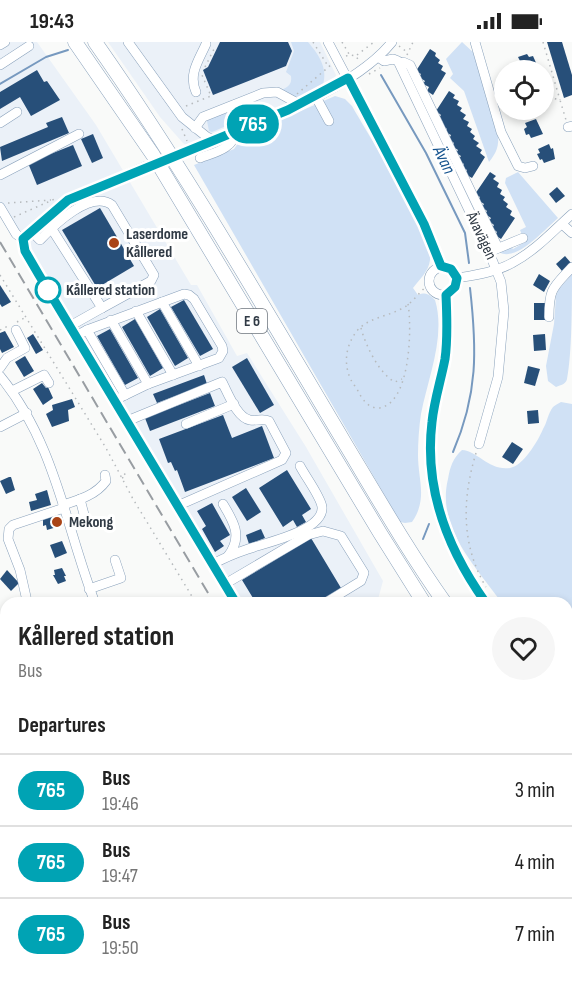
<!DOCTYPE html>
<meta charset="utf-8">
<style>
:root{--surface:#fff;--page:#f6f6f6;--text:#222;--muted:#767676;--line:#e0e0e0}
body{margin:0;font-family:"Sofia Sans Condensed",sans-serif;background:var(--page);color:var(--text);height:100vh;display:flex;flex-direction:column;font-size:22px;white-space:nowrap}
*{box-sizing:border-box;margin:0}
p{font-size:20px;color:var(--muted)}
.icon{flex:none;width:33px;height:33px;fill:none;stroke:currentColor;stroke-width:2;stroke-linecap:round;stroke-linejoin:round}
.map{position:relative;flex:1;overflow:hidden}
.panel{position:absolute;left:0px;top:555px;width:573px;height:384px;display:flex;flex-direction:column;background:var(--surface);border-radius:18px 18px 0 0;box-shadow:0 3px 9px #0003}
.panel>*{flex:none}
.badge{padding:0 12px;border-radius:20px;font-size:21px;line-height:39px}
.controls{position:absolute;left:494px;top:18px;display:grid;gap:12px}
.controls a{display:grid;place-items:center;width:60px;height:60px;border-radius:50%;background:var(--surface);box-shadow:0 3px 9px #0003;font-size:30px}
.map>.badge{position:absolute;translate:-50% -50%;box-shadow:0 0 0 3px #fff}
h2{padding:0 18px;font-size:22px;line-height:54px}
.round{display:grid;place-items:center;flex:none;width:63px;height:63px;border-radius:32px;background:var(--page)}
.summary{display:flex;align-items:center;justify-content:space-between;height:102px;padding:0 18px}
h1{font-size:28px;font-weight:700;line-height:45px}
ul{padding:0;list-style:none}
li{display:flex;align-items:center;gap:18px;height:72px;padding:0 18px;border-top:2px solid var(--line)}
li div{flex:1}
li b{display:block;font-size:22px}
li em{font-style:normal}
li .badge{min-width:66px;font-weight:700;text-align:center}
.status{display:flex;justify-content:space-between;align-items:center;height:42px;padding:0 30px;background:var(--surface);direction:ltr}
.status svg{height:16px;fill:currentColor}
.map>svg:first-child{display:block}
</style>
<div class="status"><b>19:43</b><svg viewBox="0 0 49 12"><path d="M0 12V9h3v3zM5 12V6h3v6zM10 12V3h3v9zM15 12V0h3v12zM26 1h20v11H26zM47 4h2v5h-2z"/></svg></div>
<div class="map">
<svg width="572" height="939" viewBox="0 0 572 939">
<rect width="100%" height="100%" fill="#f9faf9"/>
<g fill="#ebf1f8">
<path d="M0,0H37L96,83L191,243H197L237,314L247,311L306,405L383,539L377,561H240L0,161Z"/>
<path d="M108,0H320L336,33L333,41L305,58L189,105L183,101L160,75Z"/>
<path d="M567,822L572,828V939H489L485,933H567Z"/>
<path d="M317,933H416L420,939H321Z"/>
</g>
<g fill="#d0e1f5">
<path d="M291,0H308C319,13 328,26 323,43C310,55 297,60 282,48C289,44 292,42 291,34L286,30L294,9Z"/>
<path d="M462,0L475,12L498,92C499,104 497,110 489,120L464,49L450,36L453,32L446,17Z"/>
<path d="M335,54L345,57L352,64C368,93 432,191 430,218C429,229 419,238 413,246L418,253C426,250 429,252 435,258C446,294 428,336 421,372C419,385 418,400 418,413C418,438 428,457 412,480L405,481L400,480L194,123L234,107L243,94Z"/>
<path d="M256,58L261,69L212,90L209,89L207,79L212,75Z"/>
<path d="M518,130L558,176C545,187 516,221 499,210L509,203L513,207L525,200L520,188L526,185L505,141L506,136Z"/>
<path d="M572,232C572,261 572,312 567,337C566,342 561,343 556,345L548,339L546,324L554,282L556,254L559,247Z"/>
<path d="M561,360L572,362V644L567,641V561H502C476,525 436,485 448,437C450,425 453,416 462,408C478,409 489,429 510,426C523,424 538,399 543,387C547,381 548,371 553,365C555,363 558,362 561,360Z"/>
<path d="M0,591L6,607V933H274L277,939H0Z"/>
</g>
<g fill="none" stroke-linecap="round" stroke-linejoin="round">
<g stroke="#7799bf" stroke-width="2">
<path d="M381,33L426,111L465,191L469,221"/>
<path d="M0,42L46,15L68,8"/>
<path d="M453,410C478,352 477,308 470,246"/>
<path d="M423,497L429,482"/>
<path d="M396,561L398,558"/>
<path d="M475,933L478,939"/>
</g>
</g>
<g fill="#274f79">
<path d="M220,0H288L292,9L286,24L213,53L203,28L208,25Z"/>
<path d="M547,0H562L572,33V53L564,56Z"/>
<path d="M430,7L436,11L435,14L440,18L438,21L443,24L441,28L446,31L433,53L427,49L429,45L423,42L425,39L419,35L421,32L416,29Z"/>
<path d="M527,12L529,15L533,14L537,23L533,24L534,28H517L515,21L520,19L518,15Z"/>
<path d="M37,28L44,40L47,39L60,58L31,74L20,55L0,67V50Z"/>
<path d="M449,49L455,53L453,56L459,59L457,63L462,66L460,69L466,73L463,77L469,80L467,84L472,87L470,90L475,94L473,97L479,101L476,104L482,108L480,111L485,115L472,136L465,132L467,128L462,125L464,122L458,118L461,114L456,111L458,108L452,104L454,101L449,97L451,93L445,90L447,87L442,83L443,80L438,77L441,73L436,69Z"/>
<path d="M62,75L69,91L2,119L0,105L48,85L46,81Z"/>
<path d="M536,77L543,92L531,96L529,92L526,93L524,87L527,85L525,81Z"/>
<path d="M93,92L103,116L92,121L81,97Z"/>
<path d="M549,102L551,107L553,106L555,117L544,121L542,117L540,118L537,112L540,111L538,107Z"/>
<path d="M73,103L82,124L37,143L28,121Z"/>
<path d="M490,130L496,134L493,137L499,141L497,145L502,148L500,152L505,155L503,158L508,162L506,165L512,169L510,173L515,176L501,197L495,193L497,190L492,186L494,183L489,179L491,176L485,172L487,169L482,165L484,162L478,158L480,155L475,152Z"/>
<path d="M557,145L565,154L556,161L549,152Z"/>
<path d="M100,166L134,224L97,246L62,188Z"/>
<path d="M565,214L571,221L562,229L556,222Z"/>
<path d="M539,232L550,239L544,250L533,243Z"/>
<path d="M0,243L11,260L2,265L0,262Z"/>
<path d="M184,258L213,307L200,314L171,265Z"/>
<rect x="534" y="261" width="11" height="17"/>
<path d="M160,267L188,316L175,324L147,275Z"/>
<path d="M135,277L163,326L150,334L122,285Z"/>
<path d="M110,287L138,336L125,343L97,294Z"/>
<path d="M5,289L14,305L2,311L0,307V291Z"/>
<path d="M33,292L43,308L36,312L27,296Z"/>
<path d="M545,292L546,308L534,309L533,293Z"/>
<path d="M25,314L34,329L24,335L15,320Z"/>
<path d="M247,316L274,363L260,371L232,325Z"/>
<path d="M528,324L540,327L535,344L524,341Z"/>
<path d="M204,333L207,342L157,361L153,352Z"/>
<path d="M42,341L46,346L48,345L53,356L43,363L33,347Z"/>
<path d="M210,351L215,364L150,389L145,376Z"/>
<path d="M72,357L75,365L68,368L69,379L52,385L46,372L53,368L52,363Z"/>
<path d="M538,368L539,381L528,382L527,369Z"/>
<path d="M223,373L232,396L262,384L274,416L185,450L177,428L175,429L171,420L168,421L159,397Z"/>
<path d="M512,400L523,407L513,422L502,415Z"/>
<path d="M287,428L311,467L302,473L306,480L297,485L293,478L283,485L259,446Z"/>
<path d="M9,435H11L15,448L6,452L0,439Z"/>
<path d="M246,446L261,470L247,479L232,455Z"/>
<path d="M47,448L51,463L31,469L29,460L37,458L35,452Z"/>
<path d="M212,461L230,493L220,499L224,504L215,510L202,487L206,484L197,469Z"/>
<path d="M57,470L60,484L47,488L46,483L43,484V474Z"/>
<path d="M261,487L265,496L249,502L246,493Z"/>
<path d="M311,496L341,546L316,561H295L292,556L283,561H256L242,538Z"/>
<path d="M62,499L67,511L55,516L50,503Z"/>
<path d="M62,526L66,534H64L66,539L58,542L53,533H55L54,528Z"/>
<path d="M7,528L19,541L11,549L0,537Z"/>
<path d="M569,879H572V925L569,926L567,923V880Z"/>
<path d="M508,933H534L538,939H512Z"/>
</g>
<g fill="none" stroke-linecap="round" stroke-linejoin="round">
<g stroke="#89a1bb" stroke-width="10">
<g id="minor">
<path d="M128,0L182,75L207,95L215,98"/>
<path d="M328,0L424,182L441,224"/>
<path d="M475,0L501,90L518,124L525,126L533,124"/>
<path d="M0,3L5,0"/>
<path d="M378,15L384,19L393,17L398,19L489,210L501,240L504,269L498,335L479,402"/>
<path d="M400,22L403,20L410,23L498,206"/>
<path d="M0,23L29,4"/>
<path d="M196,50C188,32 199,18 206,2"/>
<path d="M316,55L329,79"/>
<path d="M0,81L17,70"/>
<path d="M568,85L572,84"/>
<path d="M195,86L203,75L263,51L277,50L299,62"/>
<path d="M185,109C245,86 351,51 392,0"/>
<path d="M200,116C216,110 233,107 237,88"/>
<path d="M0,133L79,92"/>
<path d="M0,165L16,192L23,197C22,209 33,222 39,233L236,561"/>
<path d="M48,181L102,266L70,284"/>
<path d="M562,182L572,191"/>
<path d="M31,189L40,198C54,183 91,147 112,163L154,233L151,239L102,266"/>
<path d="M29,191L68,158L146,124"/>
<path d="M494,208L523,196"/>
<circle cx="443" cy="239" r="14"/>
<path d="M457,236C475,233 496,230 512,221C535,209 553,189 572,172"/>
<path d="M446,253C447,274 448,295 445,317C442,338 434,359 432,380C424,446 447,508 486,561"/>
<path d="M162,260L199,324"/>
<path d="M136,269L173,333"/>
<path d="M549,275C549,246 553,246 572,225"/>
<path d="M111,278L148,342"/>
<path d="M87,288L125,353"/>
<path d="M76,294L87,288L184,252L189,253L194,257L222,304L223,309L219,316L148,342L115,358"/>
<path d="M0,326L7,316L25,306L16,288"/>
<path d="M0,334C55,401 65,482 95,561"/>
<path d="M12,349L44,333L49,341"/>
<path d="M127,379L222,340C228,351 237,376 250,378C258,379 263,376 269,379L286,411L282,418L177,464"/>
<path d="M186,382L234,362"/>
<path d="M0,385L27,371"/>
<path d="M80,457L86,480"/>
<path d="M223,462C234,480 243,495 228,514"/>
<path d="M63,463C79,458 96,453 106,439L105,433"/>
<path d="M213,522C224,516 236,511 248,507C264,501 324,489 322,465C321,455 305,434 300,424"/>
<path d="M225,542L308,493L323,489L341,494L364,531L361,539L325,561"/>
<path d="M89,547L121,536L115,518"/>
<path d="M27,559L20,528L8,497L9,487L13,483L64,466"/>
<path d="M567,663L572,669"/>
<path d="M572,681V687"/>
<path d="M567,811L572,817"/>
<path d="M567,846L572,843"/>
<path d="M567,869L572,866"/>
<path d="M313,933L317,939"/>
<path d="M499,933L503,939"/>
<path d="M552,933L556,939"/>
<path d="M326,939L333,933"/>
</g>
</g>
<g stroke="#89a1bb" stroke-width="15">
<g id="highway">
<path d="M75,0L153,113L380,491L424,561"/>
<path d="M95,0C185,128 263,264 343,398C376,453 408,509 445,561"/>
<path d="M567,724L572,730"/>
<path d="M567,750L572,756"/>
</g>
</g>
<g stroke="#b6babd" stroke-width="1.5" stroke-dasharray="1.5 4.5" stroke-linecap="butt">
<path d="M313,0L328,24"/>
<path d="M342,0L349,12"/>
<path d="M543,0L560,58"/>
<path d="M399,4L407,10"/>
<path d="M357,13L374,0"/>
<path d="M407,13L413,0"/>
<path d="M346,14L350,13L356,14L359,19"/>
<path d="M205,25L214,7"/>
<path d="M369,32L380,26"/>
<path d="M297,52L332,22"/>
<path d="M543,57L552,56L560,58L566,78"/>
<path d="M186,64L211,54L202,33"/>
<path d="M182,87L187,99"/>
<path d="M8,161L51,158"/>
<path d="M14,175L57,156"/>
<path d="M0,233L106,406L133,457L196,561"/>
<path d="M408,262C412,284 411,364 378,366C368,366 362,357 358,349C356,345 353,342 351,338C343,321 346,304 356,290C367,276 386,275 401,267C412,262 419,250 429,242"/>
<path d="M17,280L26,275"/>
<path d="M361,286C365,302 379,332 395,340L402,337"/>
<path d="M0,288L10,283"/>
<path d="M476,411C462,457 461,503 486,545"/>
<path d="M122,436L126,434L124,431"/>
<path d="M567,649L572,653"/>
<path d="M420,933L424,939"/>
</g>
<use href="#minor" stroke="#fff" stroke-width="9"/>
<use href="#highway" stroke="#fff" stroke-width="14"/>
<g stroke="#989da2" stroke-width="2" stroke-dasharray="12 6" stroke-linecap="butt">
<path d="M0,200L214,561"/>
<path d="M432,933L436,939"/>
</g>
</g>
<g fill="none" stroke-linecap="round" stroke-linejoin="round">
<g stroke="#fff" stroke-width="14">
<path id="line" d="M236,561L39,233L25,209L23,197L68,158L288,68L348,36L424,182L441,224L451,227L457,236L455,245L446,253C447,274 448,296 445,317C441,338 434,359 432,380C424,446 448,508 486,561"/>
</g>
<use href="#line" stroke="#00a3b4" stroke-width="9"/>
</g>
<g fill="#a94417" stroke="#fff" stroke-width="2">
<circle cx="114" cy="201" r="6"/>
<circle cx="57" cy="480" r="6"/>
</g>
<circle fill="#fff" stroke="#00a3b4" stroke-width="3" cx="48" cy="248" r="12"/>
<g text-anchor="middle" dominant-baseline="central" stroke-width="6" stroke-linejoin="round" paint-order="stroke">
<rect fill="#fff" stroke="#6e757d" stroke-width="1.5" x="237" y="267" width="30" height="24" rx="4.5"/>
<g font-size="15" font-weight="bold" fill="#303a45">
<text x="252" y="279">E 6</text>
</g>
<g font-size="16" font-weight="bold" fill="#303a45" stroke="#fff" text-anchor="start">
<text x="126" y="192">Laserdome<tspan x="126" dy="18">Kållered</tspan></text>
<text x="69" y="480">Mekong</text>
</g>
<g font-size="16" fill="#303a45" stroke="#fff">
<text transform="translate(481 194) rotate(65)">Ävavägen</text>
</g>
<g font-size="16" font-weight="bold" fill="#303a45" stroke="#fff" text-anchor="start">
<text x="66" y="248">Kållered station</text>
</g>
<g font-size="18" font-style="italic" fill="#15538e" stroke="#fff">
<text transform="translate(444 118) rotate(64)">Ävan</text>
</g>
</g>
</svg>
<div class="controls">
<a><svg class="icon" aria-label="locate" viewBox="0 0 24 24"><circle cx="12" cy="12" r="6"/><path d="M12 2v4M12 18v4M2 12h4M18 12h4"/></svg></a>
</div>
<b class="badge" style="left:253px;top:82px;background:#00a3b4;color:#fff">765</b>
<section class="panel">
<div class="summary"><div><h1>Kållered station</h1><p>Bus</p></div><a class="round"><svg class="icon" aria-label="heart" viewBox="0 0 24 24"><path d="M12 20l-8-8c-3-5 5-10 8-4 3-6 11-1 8 4z"/></svg></a></div>
<h2>Departures</h2>
<ul>
<li><span class="badge" style="background:#00a3b4;color:#fff">765</span><div><b>Bus</b><p>19:46</p></div><em>3 min</em></li>
<li><span class="badge" style="background:#00a3b4;color:#fff">765</span><div><b>Bus</b><p>19:47</p></div><em>4 min</em></li>
<li><span class="badge" style="background:#00a3b4;color:#fff">765</span><div><b>Bus</b><p>19:50</p></div><em>7 min</em></li>
</ul>
</section>
</div>
